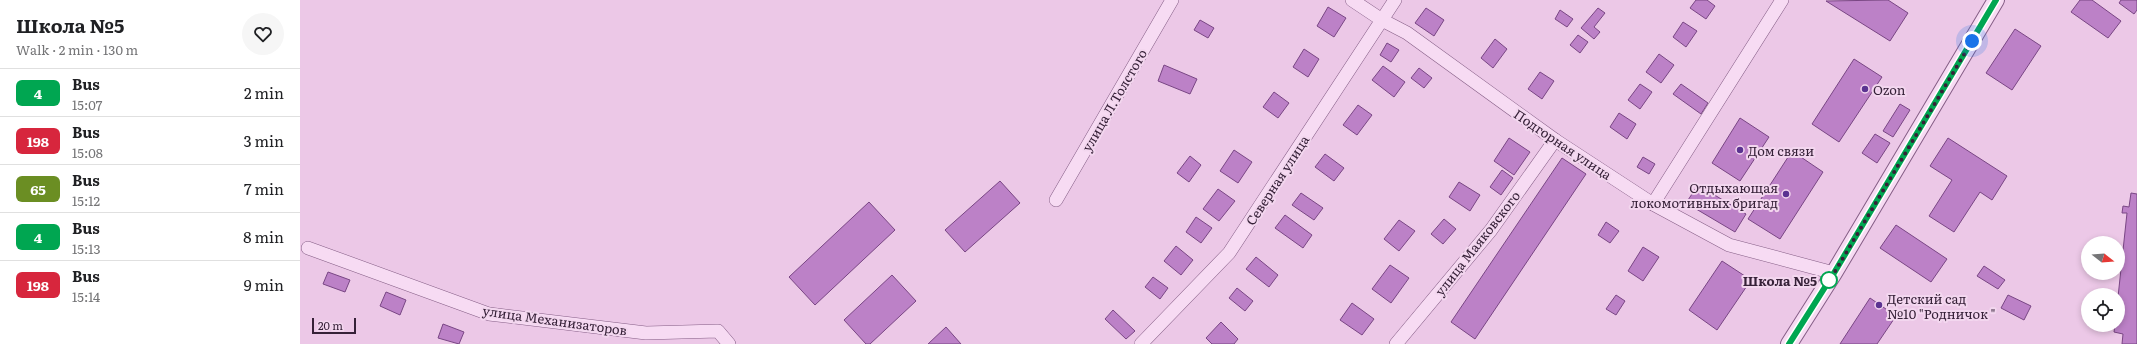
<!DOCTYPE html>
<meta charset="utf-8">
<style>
:root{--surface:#fff;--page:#f6f6f6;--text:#202124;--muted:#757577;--line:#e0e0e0}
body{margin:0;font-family:Literata,serif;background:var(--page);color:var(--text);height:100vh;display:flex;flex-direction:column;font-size:15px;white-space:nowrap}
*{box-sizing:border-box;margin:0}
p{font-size:13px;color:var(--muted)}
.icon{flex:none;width:22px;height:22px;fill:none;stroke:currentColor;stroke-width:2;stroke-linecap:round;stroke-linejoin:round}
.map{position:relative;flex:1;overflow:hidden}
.sheet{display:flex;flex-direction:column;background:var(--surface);width:300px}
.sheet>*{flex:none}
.badge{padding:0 8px;border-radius:6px;font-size:14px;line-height:26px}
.needle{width:26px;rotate:107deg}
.tools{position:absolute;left:1781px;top:236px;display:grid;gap:8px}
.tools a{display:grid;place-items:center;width:44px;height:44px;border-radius:50%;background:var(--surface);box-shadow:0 2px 6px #0003;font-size:20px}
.scale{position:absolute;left:12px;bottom:10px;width:44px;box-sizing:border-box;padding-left:4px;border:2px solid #362138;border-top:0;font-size:11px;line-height:14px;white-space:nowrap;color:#362138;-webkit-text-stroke:3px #f3d7ef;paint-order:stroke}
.you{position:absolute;width:20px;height:20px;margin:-10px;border:3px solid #fff;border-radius:50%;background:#1a73e8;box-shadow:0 0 0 6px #1a73e833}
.map>.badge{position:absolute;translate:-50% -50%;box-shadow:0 0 0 2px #fff}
.round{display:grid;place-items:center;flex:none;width:42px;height:42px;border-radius:21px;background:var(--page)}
.summary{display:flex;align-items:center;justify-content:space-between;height:68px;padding:0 16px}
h1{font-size:19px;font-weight:700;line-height:30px}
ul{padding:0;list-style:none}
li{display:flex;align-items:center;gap:12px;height:48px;padding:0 16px;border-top:1px solid var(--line)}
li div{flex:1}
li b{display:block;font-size:15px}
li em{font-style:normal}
li .badge{min-width:44px;font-weight:700;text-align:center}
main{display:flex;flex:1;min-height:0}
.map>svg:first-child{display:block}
</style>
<main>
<section class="sheet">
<div class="summary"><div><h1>Школа №5</h1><p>Walk · 2 min · 130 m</p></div><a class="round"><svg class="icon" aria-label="heart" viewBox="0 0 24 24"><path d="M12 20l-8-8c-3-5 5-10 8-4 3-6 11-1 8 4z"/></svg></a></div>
<ul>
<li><span class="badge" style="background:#00a651;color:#fff">4</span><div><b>Bus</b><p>15:07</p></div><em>2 min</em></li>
<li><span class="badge" style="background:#d7263d;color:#fff">198</span><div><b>Bus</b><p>15:08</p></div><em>3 min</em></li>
<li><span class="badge" style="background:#6b8e23;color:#fff">65</span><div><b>Bus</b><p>15:12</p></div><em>7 min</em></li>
<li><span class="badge" style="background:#00a651;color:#fff">4</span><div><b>Bus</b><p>15:13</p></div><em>8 min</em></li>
<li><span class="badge" style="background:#d7263d;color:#fff">198</span><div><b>Bus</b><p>15:14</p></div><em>9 min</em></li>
</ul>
</section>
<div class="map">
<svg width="1837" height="344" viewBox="0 0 1837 344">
<rect width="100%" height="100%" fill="#ecc8e7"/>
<g fill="#bc81c7" stroke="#794684">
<path d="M1396,0H1407L1415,6L1406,19L1390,8Z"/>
<path d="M1588,0L1608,13L1590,41L1526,1Z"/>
<path d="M1780,0H1792L1821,21L1808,38L1771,12Z"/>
<path d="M1821,0H1837V10L1834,14L1819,3Z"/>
<path d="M1028,7L1046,18L1034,37L1017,26Z"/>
<path d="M1126,8L1144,20L1134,36L1115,23Z"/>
<path d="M1298,8L1305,13L1294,27L1300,32L1294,39L1281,28Z"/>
<path d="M1260,10L1273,19L1267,27L1255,19Z"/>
<path d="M900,20L914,28L908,38L894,30Z"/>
<path d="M1383,22L1397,31L1386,47L1373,37Z"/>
<path d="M1715,29L1741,46L1712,90L1686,73Z"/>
<path d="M1278,35L1288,42L1280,53L1270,45Z"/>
<path d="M1195,39L1207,49L1193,68L1181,58Z"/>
<path d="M1087,43L1099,50L1091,62L1080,55Z"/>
<path d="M1004,49L1019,59L1008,77L993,67Z"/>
<path d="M1359,54L1374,65L1361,83L1346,72Z"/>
<path d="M1554,59L1582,77L1539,142L1512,124Z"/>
<path d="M864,65L897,79L890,94L858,81Z"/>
<path d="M1083,66L1105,82L1094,97L1072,80Z"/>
<path d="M1119,68L1132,78L1124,88L1111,78Z"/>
<path d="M1240,72L1254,81L1242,99L1228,89Z"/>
<path d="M1340,84L1352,92L1340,109L1328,100Z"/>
<path d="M1381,84L1408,103L1401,114L1373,94Z"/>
<path d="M974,92L989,103L978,118L963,107Z"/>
<path d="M1600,104L1610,110L1593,137L1583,131Z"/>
<path d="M1058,105L1072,115L1057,135L1043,125Z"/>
<path d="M1319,113L1336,124L1327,139L1310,127Z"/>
<path d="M1440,118L1469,137L1440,181L1412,163Z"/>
<path d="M1575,134L1590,143L1577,163L1562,153Z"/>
<path d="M1209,138L1230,152L1214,175L1194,161Z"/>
<path d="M1648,138L1707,176L1692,200L1680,192L1654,232L1629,216L1652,180L1630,166Z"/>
<path d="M934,150L952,162L938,183L920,171Z"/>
<path d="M1492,151L1523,172L1480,239L1448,219Z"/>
<path d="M1025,154L1044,168L1034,181L1015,167Z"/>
<path d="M890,156L901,165L889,182L877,173Z"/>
<path d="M1343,157L1355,164L1349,174L1337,167Z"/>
<path d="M1262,158L1286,174L1175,339L1151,322Z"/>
<path d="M1202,170L1213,178L1201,195L1190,187Z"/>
<path d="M700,181L720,203L665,252L645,230Z"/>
<path d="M1159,182L1180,195L1170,211L1149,197Z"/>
<path d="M1398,185L1446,214L1435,232L1386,203Z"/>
<path d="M918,189L935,201L919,221L903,209Z"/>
<path d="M1001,193L1023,208L1014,220L992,205Z"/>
<path d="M1831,193L1837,194V344H1822L1823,334L1814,332L1815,325H1818V297L1827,213H1822L1823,206L1829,207Z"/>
<path d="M569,202L595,230L515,305L489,277Z"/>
<path d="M985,215L1012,235L1003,248L975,228Z"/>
<path d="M896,217L912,228L901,243L886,232Z"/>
<path d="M1144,219L1156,229L1143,244L1131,234Z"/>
<path d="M1099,220L1115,231L1099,251L1084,239Z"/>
<path d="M1306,222L1319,231L1310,243L1298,235Z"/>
<path d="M1596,225L1647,259L1631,282L1580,248Z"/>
<path d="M876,246L893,260L881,275L864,261Z"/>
<path d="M1343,247L1359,257L1343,281L1328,271Z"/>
<path d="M956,257L978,275L969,287L946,269Z"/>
<path d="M1422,261L1451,280L1417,330L1389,310Z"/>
<path d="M1090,265L1109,278L1091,303L1072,289Z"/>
<path d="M1684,266L1705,280L1698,289L1677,276Z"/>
<path d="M28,272L50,280L45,292L23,284Z"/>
<path d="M592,275L616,301L570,344H566L544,320Z"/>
<path d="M853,277L868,288L860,299L845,287Z"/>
<path d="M937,288L953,301L945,311L929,298Z"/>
<path d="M86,292L106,300L100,315L80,306Z"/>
<path d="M1316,295L1325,301L1316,315L1306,309Z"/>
<path d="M1708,295L1731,306L1724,320L1701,308Z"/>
<path d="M1570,298L1596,316L1577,344H1540Z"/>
<path d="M1052,303L1074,319L1062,335L1040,320Z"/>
<path d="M813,310L835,331L826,339L805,319Z"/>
<path d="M921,322L938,339L934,344H912L906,338Z"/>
<path d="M143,324L164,332L159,344L138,338Z"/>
<path d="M646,327L661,344H628Z"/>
</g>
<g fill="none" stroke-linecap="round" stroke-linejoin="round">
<g stroke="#855e86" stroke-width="14">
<g id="minor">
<path d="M1052,0L1082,20L1107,33L1255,140L1353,204L1429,245L1534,273"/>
<path d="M756,200L872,0"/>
<path d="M1353,204L1482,0"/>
<path d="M8,248L189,314L346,333L418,331L429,344"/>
<path d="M841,344L929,253L1095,0"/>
<path d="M1096,344L1191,230L1255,140"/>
</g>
</g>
<g stroke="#855e86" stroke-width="18">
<path id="tertiary" d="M1489,344L1534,273L1696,0"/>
</g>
<use href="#minor" stroke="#f7dbf3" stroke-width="13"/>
<use href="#tertiary" stroke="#f7dbf3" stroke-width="16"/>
</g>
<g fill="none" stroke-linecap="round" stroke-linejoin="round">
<g stroke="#fff" stroke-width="9">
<path id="line" d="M1489,344L1534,273L1696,0"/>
</g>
<use href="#line" stroke="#00a651" stroke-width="6"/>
<path stroke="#362138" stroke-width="4" stroke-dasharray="0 7.2" d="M1529,280L1527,285L1672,41"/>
</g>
<g fill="#5b3391" stroke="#f3d7ef" stroke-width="1.5">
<circle cx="1565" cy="89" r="4"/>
<circle cx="1440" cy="150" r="4"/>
<circle cx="1486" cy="194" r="4"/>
<circle cx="1579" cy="305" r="4"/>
</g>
<circle fill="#fff" stroke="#00a651" stroke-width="2" cx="1529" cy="280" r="8"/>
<g text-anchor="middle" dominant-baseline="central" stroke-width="4" stroke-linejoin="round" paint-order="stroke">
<g font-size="13" fill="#362138" stroke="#f3d7ef" text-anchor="start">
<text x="1573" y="89">Ozon</text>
<text x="1448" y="150">Дом связи</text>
<text x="1478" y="187" text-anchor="end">Отдыхающая<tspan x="1478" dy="15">локомотивных бригад</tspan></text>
<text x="1587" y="298">Детский сад<tspan x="1587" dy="15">№10 "Родничок "</tspan></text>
</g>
<g font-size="13" fill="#362138" stroke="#f3d7ef">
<text transform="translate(814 100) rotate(-60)">улица Л.Толстого</text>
<text transform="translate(1263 144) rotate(34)">Подгорная улица</text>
<text transform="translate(977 180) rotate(-57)">Северная улица</text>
<text transform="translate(1177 243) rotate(-52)">улица Маяковского</text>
<text transform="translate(255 320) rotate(8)">улица Механизаторов</text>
</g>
<g font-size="13" font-weight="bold" fill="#362138" stroke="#f3d7ef" text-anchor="end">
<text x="1517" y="280">Школа №5</text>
</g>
</g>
</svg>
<div class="tools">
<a><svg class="needle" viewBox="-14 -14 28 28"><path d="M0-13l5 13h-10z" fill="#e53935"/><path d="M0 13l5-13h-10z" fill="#757577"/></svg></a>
<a><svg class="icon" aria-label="locate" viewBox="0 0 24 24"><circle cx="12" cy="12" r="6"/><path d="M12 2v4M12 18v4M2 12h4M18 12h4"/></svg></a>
</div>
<div class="scale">20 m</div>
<div class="you" style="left:1672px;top:41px"></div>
</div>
</main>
